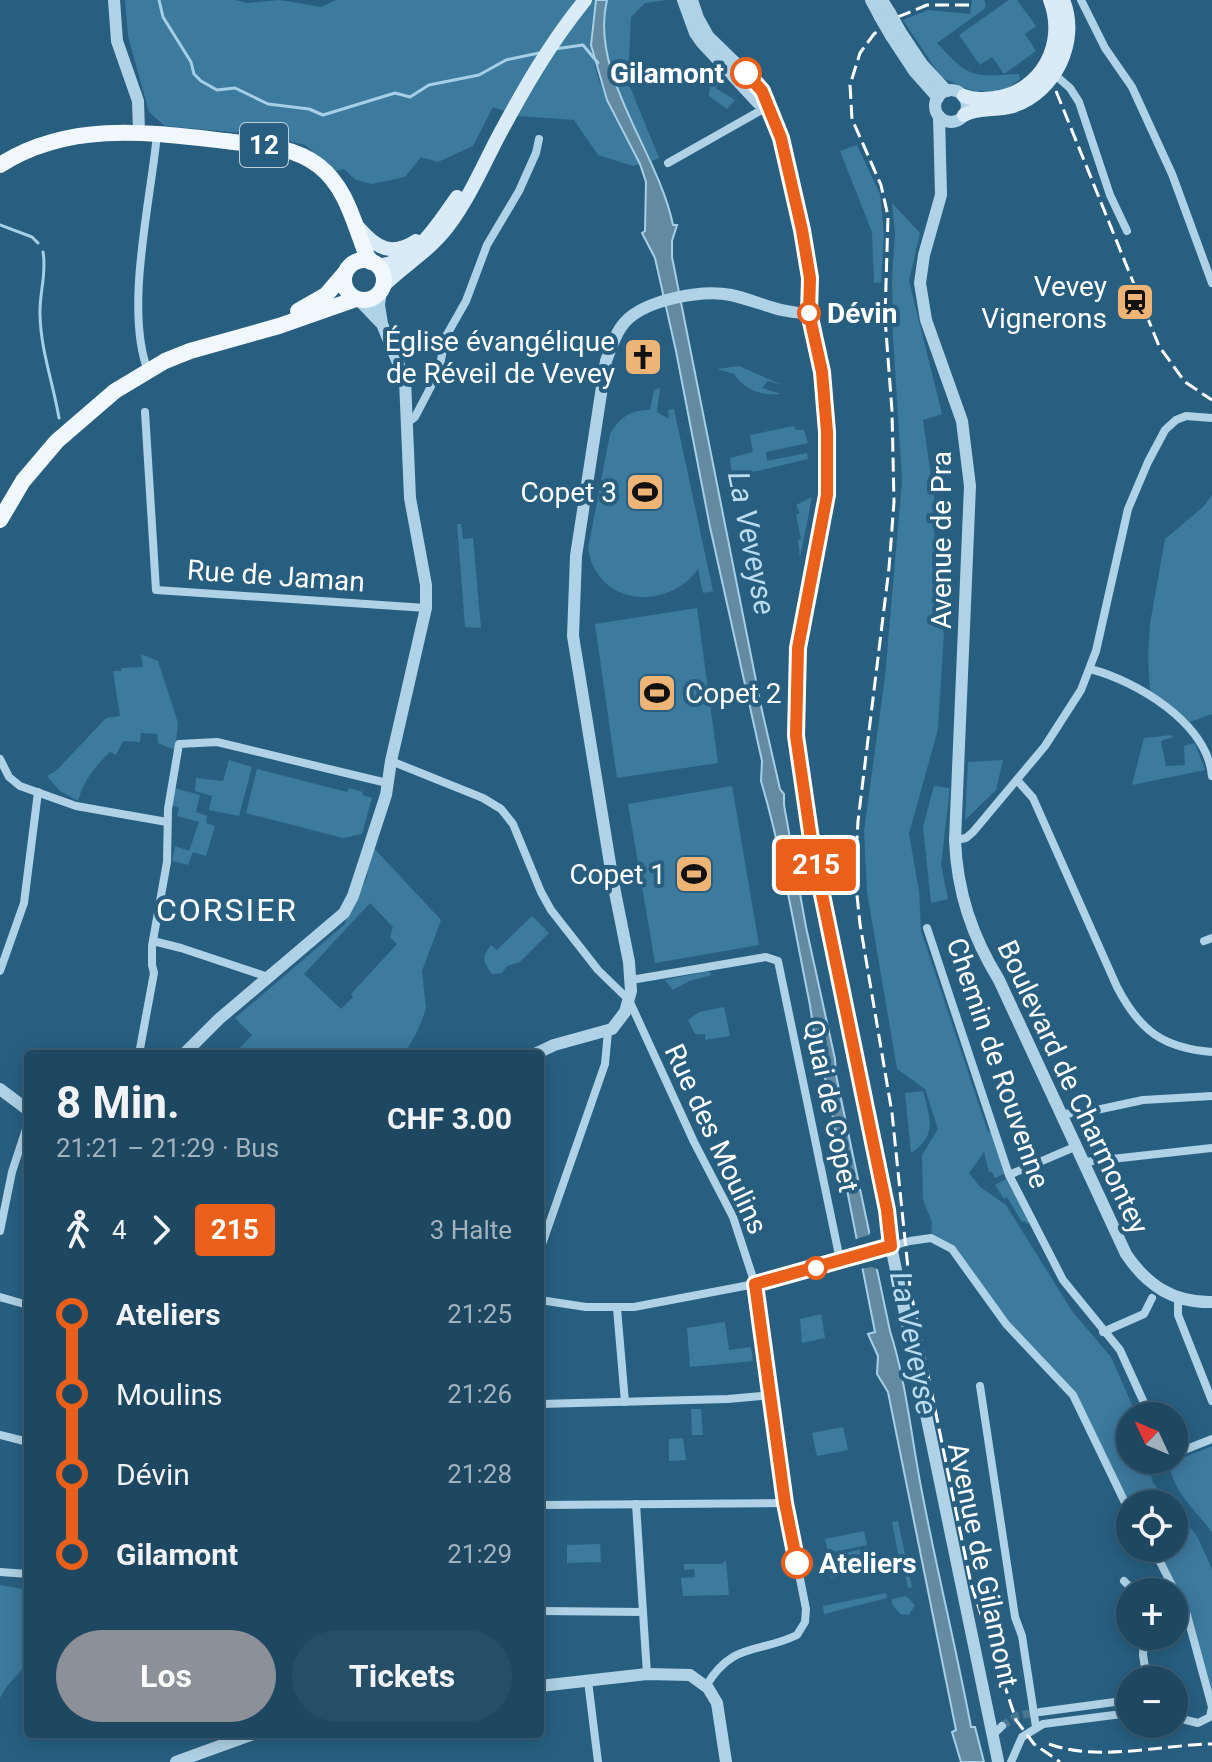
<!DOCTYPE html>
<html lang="de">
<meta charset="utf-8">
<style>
:root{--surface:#1e4761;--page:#264e67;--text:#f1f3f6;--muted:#a1b2bd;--line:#3c5f76;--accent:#8c9099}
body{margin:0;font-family:Roboto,sans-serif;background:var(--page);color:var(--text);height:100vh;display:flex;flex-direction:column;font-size:30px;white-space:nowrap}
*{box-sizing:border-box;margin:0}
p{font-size:26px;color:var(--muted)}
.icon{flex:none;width:44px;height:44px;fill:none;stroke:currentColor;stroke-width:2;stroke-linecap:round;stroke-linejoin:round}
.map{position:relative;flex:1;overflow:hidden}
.panel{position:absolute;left:24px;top:1050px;width:520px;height:688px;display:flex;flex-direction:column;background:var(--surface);border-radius:8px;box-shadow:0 4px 20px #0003,0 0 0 2px var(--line)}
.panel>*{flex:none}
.badge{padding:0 16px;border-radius:6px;font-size:28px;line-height:52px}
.needle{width:52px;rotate:314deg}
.fabs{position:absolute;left:1116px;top:1402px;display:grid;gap:16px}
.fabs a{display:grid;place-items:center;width:72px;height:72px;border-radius:50%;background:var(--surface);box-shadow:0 4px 20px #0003,0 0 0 2px var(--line);font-size:40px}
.map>.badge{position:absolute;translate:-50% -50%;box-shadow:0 0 0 4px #fff}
.legs{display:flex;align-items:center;gap:12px;height:88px;padding:0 32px;font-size:26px}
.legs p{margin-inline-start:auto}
.head{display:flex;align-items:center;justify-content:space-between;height:136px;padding:0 32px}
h1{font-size:44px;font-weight:700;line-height:60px}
.action{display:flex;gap:16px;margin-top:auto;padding:16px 32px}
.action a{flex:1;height:92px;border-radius:48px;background:var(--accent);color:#fff;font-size:32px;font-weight:700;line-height:92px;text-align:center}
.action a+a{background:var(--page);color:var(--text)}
ul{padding:0 32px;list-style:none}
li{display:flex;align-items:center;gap:28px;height:80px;font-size:30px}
li i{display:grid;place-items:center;width:12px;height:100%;margin:0 10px;background:currentColor}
li i::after{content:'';width:20px;height:20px;margin:-10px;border:6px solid;border-radius:50%;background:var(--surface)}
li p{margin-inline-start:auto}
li:first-child i{background:linear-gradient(#0000 50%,currentColor 0)}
li:last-child i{background:linear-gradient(currentColor 50%,#0000 0)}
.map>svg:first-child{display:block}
</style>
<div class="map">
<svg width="1212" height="1762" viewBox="0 0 1212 1762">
<rect width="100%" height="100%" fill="#285f81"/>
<g fill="#3c7a9e" fill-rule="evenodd">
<path d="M125,0H235L247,3L280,0L321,7L336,0H596C594,14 590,29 591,43C595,87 620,126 640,164L633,166L598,155L574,120L518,116L493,107L473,146L438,162L421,157L405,177L372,184L356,180L344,169L336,171L305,145L264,135L165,126L149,112L128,36Z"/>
<path d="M607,0H667L645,3L631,17L628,82L659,158L652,161C628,113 593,55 607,0Z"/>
<path d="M972,0H984L986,5L983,10L937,43C970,78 970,77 1019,74L1020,79L1004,91H972L941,77L903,20L928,10L970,14Z"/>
<path d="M1009,0H1017L1036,26L1025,34L1036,51L1004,74L992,57L980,65L959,35Z"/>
<path d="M711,79L717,89L735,100L727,109L709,96Z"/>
<path d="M857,145L880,194L884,234L881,282L874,283L872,232L840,151Z"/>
<path d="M892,203L920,233L909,281L942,414L923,420L934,498L935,595L944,634L938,729L909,834L919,891L921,931L988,1132L993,1130L1006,1173L995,1178L992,1172H989L984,1152L969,1173L980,1187L1006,1205L1072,1311L1111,1357L1137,1416H1130V1460H1147L1153,1483L1171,1504H1130L1082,1409L1024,1343L957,1254L931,1238L932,1222L923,1200L922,1155L938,1129L925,1089L897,1069L867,892L864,831L885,677L902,481L893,337L892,280L895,233Z"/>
<path d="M739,366L782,385L768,381L762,388L781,394C761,396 745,390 734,374L717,369Z"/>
<path d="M660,388L657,412L669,419L668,410L674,409L713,591L703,593L698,569C668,611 598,607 588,549L610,434C620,417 630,410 650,410L654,390Z"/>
<path d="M794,426L796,430H804L808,443L766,452L767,461L807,453L808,459L732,477L730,458L753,452L750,435Z"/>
<path d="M1212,495V714L1190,722L1150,691L1148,657L1150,624L1165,539L1203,507Z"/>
<path d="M812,497L800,558L798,540L801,539L796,515L800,513L796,505Z"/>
<path d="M457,524H461L463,539L473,538L481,628L465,627Z"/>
<path d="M697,608L718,763L617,778L595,624Z"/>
<path d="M141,654L158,661L178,723L175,750L158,743L157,734L141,733L140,742L123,741L116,755L110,752C94,768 84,780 78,801L60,791L47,776L57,770L106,718L120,716L113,671H121V668L143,667Z"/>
<path d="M1172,735L1173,737L1161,741L1166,766L1185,765L1184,746L1195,743L1205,770L1132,785L1144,738Z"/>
<path d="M229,760L252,767L239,816L209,810L212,796L195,791L196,778L223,781Z"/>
<path d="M1003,760L996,790L965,820L968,762Z"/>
<path d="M257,769L347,792L349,788L363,792L362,795L372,798L362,834L343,838L246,813Z"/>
<path d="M732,786L759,945L655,963L628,804Z"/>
<path d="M934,786L950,788L941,865L948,899L931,903L923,827Z"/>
<path d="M174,788L200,795L196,812L207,816L206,823L215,826L206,856L193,852L188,865L172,861L175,846L189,851L199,822L177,816L179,808L171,805Z"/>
<path d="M369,843L441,920L422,971L426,1009L418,1030L404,1054H385L381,1050L378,1054H234L252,1035L235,1018L344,925L367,877ZM370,903L393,927L390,937L397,944L351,994L353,997L341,1009L304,974Z"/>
<path d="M532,916L549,933L520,962L507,966L502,973L492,974C483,961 481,958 491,945L497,950Z"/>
<path d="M708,971L712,975L689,981L673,990L665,980Z"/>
<path d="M724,1007L730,1036L705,1040V1034H695L688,1020L699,1012Z"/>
<path d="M923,1091C930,1119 938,1135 911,1153L905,1093Z"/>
<path d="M1008,1178L1030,1222L1026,1224L1025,1221L1022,1222L1007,1197L1004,1199L995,1185Z"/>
<path d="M821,1314L825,1338L802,1343L800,1319Z"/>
<path d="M725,1322L729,1350L751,1347L753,1361L690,1367L687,1328Z"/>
<path d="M691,1409H701L703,1435H692Z"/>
<path d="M843,1427L848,1450L817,1456L812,1433Z"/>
<path d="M683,1438L686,1460L669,1461V1439Z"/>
<path d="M1212,1446V1532C1197,1512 1174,1493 1170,1467L1177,1460Z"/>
<path d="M1174,1508L1197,1536L1212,1569V1707L1187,1615L1153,1548H1174Z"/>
<path d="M898,1521L912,1587L908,1588L903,1564H900L892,1522Z"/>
<path d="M864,1531L867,1545L828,1553L825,1539Z"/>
<path d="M600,1544L601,1562L567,1563V1545Z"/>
<path d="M868,1548L872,1569L857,1572L854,1561L841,1563L844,1575L831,1578L827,1557Z"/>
<path d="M726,1560L729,1595L683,1596L681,1578L695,1577L694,1569L684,1570V1564H722Z"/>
<path d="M0,1585L28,1590V1663L7,1686L0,1698Z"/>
<path d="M886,1593L887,1598L824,1614L823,1606Z"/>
<path d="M906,1596L915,1605L909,1615L900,1614L892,1604V1599Z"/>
</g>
<path fill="#648aa1" stroke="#a4cfe6" stroke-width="2" d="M596,0H607C589,75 658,151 673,225H677L672,241V257L761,706L780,789L784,794V805L806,927L835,1059L836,1075L890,1331C906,1381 911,1435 921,1487C936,1567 956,1647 971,1727H975L984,1762H961L952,1732L956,1730L888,1392L877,1374L878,1356L868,1334L875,1332L825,1078C814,1055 814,1025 809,1000C794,927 782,852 761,781L762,761L710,527L676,351L655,258L642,233L645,231L646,182L640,164L607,100L591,45Z"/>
<path fill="#285f81" d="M873,1227L882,1271L872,1267L859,1269L853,1240L869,1235Z"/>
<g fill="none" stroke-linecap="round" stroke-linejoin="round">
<g stroke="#a4cfe6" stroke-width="3">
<path d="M159,0L163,17L191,62L194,74L201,81L217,90L235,88L268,104L309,109L323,115L395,93L410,97L429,85L479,75L506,60L539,53"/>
<path d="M554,49L583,45L598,63"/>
<path d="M0,225L32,237L38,243"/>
<path d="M43,252C47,273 39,294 40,315C41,352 53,382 59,418"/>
</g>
<path stroke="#487794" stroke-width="8" stroke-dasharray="8 4" stroke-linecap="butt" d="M1002,1726L1017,1716L1038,1712"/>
<g stroke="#afd2e6" stroke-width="8">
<path d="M1081,0L1105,48L1132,87L1172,174L1212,283"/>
<path d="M1054,74L1070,88L1079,102L1110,195L1127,231"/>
<path d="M668,163L767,107"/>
<path d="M148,371C124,309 151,200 157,134"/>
<path d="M145,412L156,590L426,608"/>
<path d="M407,423L415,417L439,371L445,338L466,301L487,245L519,191L536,153L539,139"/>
<path d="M1090,669C1137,681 1207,723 1212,776"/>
<path d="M0,759L9,777L20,786L76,806L167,822"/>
<path d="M391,761L483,798L501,809L513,824L541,892L551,910L598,970L629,1000L694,1142L733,1217L755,1284L785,1503L806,1609L805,1622L797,1635C758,1654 733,1641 706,1686"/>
<path d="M1017,780L1033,798L1117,987C1140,1031 1163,1048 1212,1052"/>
<path d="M955,840L966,838L973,832L1045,746L1081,690L1096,651L1128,509L1148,462L1165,430L1176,420L1186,416L1212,418"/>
<path d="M927,928L1009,1175L1063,1280L1120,1350L1150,1416"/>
<path d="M153,941L181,948L268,977"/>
<path d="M1204,941L1212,938"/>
<path d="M0,971L24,903L38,792"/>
<path d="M631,980L766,957L778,961L840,1260"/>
<path d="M139,1054L154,973L152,965V946L167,862L168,809L179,744L217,742L387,783"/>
<path d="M1062,1114L1087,1112L1143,1100L1212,1096"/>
<path d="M1084,1162L1212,1148"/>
<path d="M1009,1175L1077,1146"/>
<path d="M0,1231L12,1172L28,1123"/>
<path d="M540,1250L605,1064L608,1031"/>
<path d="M0,1297L28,1305"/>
<path d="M1178,1299V1315L1212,1401"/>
<path d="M540,1300L586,1307H634L755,1284L910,1241L931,1238L952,1249L1006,1324L1073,1395L1130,1513"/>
<path d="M617,1308L625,1402"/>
<path d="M1103,1332L1144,1314L1152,1298"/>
<path d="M980,1386L1015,1617L1022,1636L1036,1727"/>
<path d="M540,1404L728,1399L771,1395"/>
<path d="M0,1435L28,1442"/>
<path d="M1174,1454L1212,1439"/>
<path d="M636,1504L647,1674"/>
<path d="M540,1505L785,1503"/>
<path d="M1153,1548L1187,1615L1212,1707L1210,1717L1198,1723L1174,1717"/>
<path d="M0,1572L28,1574"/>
<path d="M1124,1581L1135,1592"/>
<path d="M540,1611L643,1612"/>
<path d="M1144,1636L1143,1655L1147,1680"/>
<path d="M588,1681L598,1762"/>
<path d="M1040,1712L1130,1700"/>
<path d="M993,1735L1002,1726"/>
<path d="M1011,1762L1022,1737L1043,1724L1130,1713"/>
</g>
<g stroke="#afd2e6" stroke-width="12">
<path d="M114,0L117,41L138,101L139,131"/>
<path d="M683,0L695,33L702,43L758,103L767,107"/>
<path d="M692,0L698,18L708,36L749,76L766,99L767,107L781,138L810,278L809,313L825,397L827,495L798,648L796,736L812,846L887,1210L891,1246L998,1761"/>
<path d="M871,0L880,17"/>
<path d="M882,0L890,13"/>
<path d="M900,31L922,64L947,91"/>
<path d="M891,36L914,71L938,98"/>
<circle cx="951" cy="106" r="16"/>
<path d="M939,116L941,195L924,255L920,283L926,320L962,421L970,486L955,840C957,892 972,936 999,980L1126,1254C1147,1285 1173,1303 1212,1302"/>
<path d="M359,300L380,322"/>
<path d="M184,1054L219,1019L344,913L353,896L386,795L391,761L426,608V585L410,498L405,380L382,324L379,305L381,290"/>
<path d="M535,1054L554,1045L612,1029L625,1012L631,991L629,962L613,882L573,636L576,556L606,361C611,348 615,333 625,322C645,300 702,289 731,295C758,301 781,314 809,313"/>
<path d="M0,1089L28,1110"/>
<path d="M540,1686L647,1674L690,1675L708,1688L717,1703L726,1762"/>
<path d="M176,1762L253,1734"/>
</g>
<g stroke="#d9ebf6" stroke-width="14">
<path d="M964,96C974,100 983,99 994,98C1042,92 1067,43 1050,0"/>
<path d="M964,115C978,107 997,111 1013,106C1055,92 1080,41 1063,0"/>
<path d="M359,228C376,248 392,257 416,241"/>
<path d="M378,266C417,261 436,226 457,197"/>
<path d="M382,287C404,265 431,250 449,225C469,198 482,168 497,139C523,90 550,43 585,0"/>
</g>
<g stroke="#f0f8fd" stroke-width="16">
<path d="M0,165C69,121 148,132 225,141C258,145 292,145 319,166C347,188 354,224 367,256L371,262"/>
<circle cx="364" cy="280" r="20"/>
<path d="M298,311L326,295L344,274"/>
<path d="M0,520L23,481L57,441L115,391L165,361L190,351L279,326L356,299"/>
</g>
<g stroke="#fff" stroke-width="3" stroke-dasharray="14 6" stroke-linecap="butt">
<path d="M969,5H927L893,19L874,34L860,53L850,85L852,119L881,185L888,216L885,318L892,411L894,502L889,568L858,821L855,876L860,924L892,1113L910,1288L971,1584L1016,1720L1034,1744L1060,1762"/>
<path d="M1056,91L1159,346L1185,382L1212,400"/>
<path d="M1049,1744C1097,1762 1159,1745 1212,1744"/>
</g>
<g stroke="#afd2e6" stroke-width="12">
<path d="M890,13L900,31"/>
<path d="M880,17L891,36"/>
</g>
</g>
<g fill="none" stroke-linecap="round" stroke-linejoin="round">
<g stroke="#fff" stroke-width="18">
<path id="line-1" d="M746,73L762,91L781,138L802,230L810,278L809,313L822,372L827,432V495L798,648L796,736L812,846L887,1210L891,1246L755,1284L785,1503L797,1563"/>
</g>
<use href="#line-1" stroke="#ea601a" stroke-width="12"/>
</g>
<defs>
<g id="station-square" transform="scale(2)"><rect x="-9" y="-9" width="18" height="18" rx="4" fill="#eeb475" stroke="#285f81"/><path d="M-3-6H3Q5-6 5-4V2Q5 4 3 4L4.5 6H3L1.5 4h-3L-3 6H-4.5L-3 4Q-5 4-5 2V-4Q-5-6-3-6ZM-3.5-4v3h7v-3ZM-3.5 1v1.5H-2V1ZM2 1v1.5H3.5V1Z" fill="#111"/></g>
<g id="church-square" transform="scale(2)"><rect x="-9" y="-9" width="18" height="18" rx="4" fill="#eeb475" stroke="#285f81"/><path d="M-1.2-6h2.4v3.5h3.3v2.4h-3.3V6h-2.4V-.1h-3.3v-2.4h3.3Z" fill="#111"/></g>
<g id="stadium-square" transform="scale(2)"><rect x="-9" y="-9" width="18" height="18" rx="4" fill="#eeb475" stroke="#285f81"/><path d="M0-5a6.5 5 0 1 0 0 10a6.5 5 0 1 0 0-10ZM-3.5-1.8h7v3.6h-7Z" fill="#111"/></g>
</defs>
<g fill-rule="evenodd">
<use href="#station-square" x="1135" y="302"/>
<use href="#church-square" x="643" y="357"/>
<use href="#stadium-square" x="645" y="492"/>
<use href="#stadium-square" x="657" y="693"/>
<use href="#stadium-square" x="694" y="874"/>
</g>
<g fill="#fff" stroke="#ea601a" stroke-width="4">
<circle cx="746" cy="73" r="14"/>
<circle cx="809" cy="313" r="10"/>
<circle cx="816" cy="1268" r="10"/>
<circle cx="797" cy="1563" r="14"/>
</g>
<g text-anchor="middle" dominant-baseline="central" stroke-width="8" stroke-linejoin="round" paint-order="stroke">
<rect fill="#285f81" stroke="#becfd9" stroke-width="2" x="240" y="123" width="48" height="44" rx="6"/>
<g font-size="26" font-weight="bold" fill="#fff">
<text x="264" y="145">12</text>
</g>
<g font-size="28" font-weight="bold" fill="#fff" stroke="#285f81" text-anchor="start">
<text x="724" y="73" text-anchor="end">Gilamont</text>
<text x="827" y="313">Dévin</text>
<text x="819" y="1563">Ateliers</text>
</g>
<g font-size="28" fill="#fff" stroke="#285f81" text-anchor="end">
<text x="1107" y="286">Vevey<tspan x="1107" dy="32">Vignerons</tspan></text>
<text x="615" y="341">Église évangélique<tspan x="615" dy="32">de Réveil de Vevey</tspan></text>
<text x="617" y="492">Copet 3</text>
<text x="685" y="693" text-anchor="start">Copet 2</text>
<text x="666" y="874">Copet 1</text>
</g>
<g font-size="28" fill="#fff" stroke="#285f81">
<text transform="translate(941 540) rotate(-90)">Avenue de Pra</text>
<text transform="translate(276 576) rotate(4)">Rue de Jaman</text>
<text transform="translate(998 1063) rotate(71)">Chemin de Rouvenne</text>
<text transform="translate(1073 1087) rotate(65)">Boulevard de Charmontey</text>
<text transform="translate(831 1106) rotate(78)">Quai de Copet</text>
<text transform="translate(716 1139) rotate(65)">Rue des Moulins</text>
<text transform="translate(983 1565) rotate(78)">Avenue de Gilamont</text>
</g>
<g font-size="30" font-style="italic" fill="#bbdbee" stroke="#285f81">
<text transform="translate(752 543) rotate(79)">La Veveyse</text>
<text transform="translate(914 1343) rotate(79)">La Veveyse</text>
</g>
<g font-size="32" letter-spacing="2" fill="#fff" stroke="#285f81">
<text x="227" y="910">CORSIER</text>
</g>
</g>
</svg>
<div class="fabs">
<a><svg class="needle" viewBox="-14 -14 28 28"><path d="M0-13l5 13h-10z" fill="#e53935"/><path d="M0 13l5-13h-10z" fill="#a1b2bd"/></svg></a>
<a><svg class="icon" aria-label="locate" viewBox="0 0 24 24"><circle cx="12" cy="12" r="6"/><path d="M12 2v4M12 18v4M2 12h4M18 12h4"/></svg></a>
<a>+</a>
<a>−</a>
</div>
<b class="badge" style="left:816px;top:865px;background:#ea601a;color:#fff">215</b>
<section class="panel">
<div class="head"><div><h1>8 Min.</h1><p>21:21 – 21:29 · Bus</p></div><b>CHF 3.00</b></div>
<div class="legs"><svg class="icon" aria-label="walk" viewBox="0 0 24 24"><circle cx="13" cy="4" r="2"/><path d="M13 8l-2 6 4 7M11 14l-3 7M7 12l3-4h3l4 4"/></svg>4<svg class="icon" aria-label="forward" viewBox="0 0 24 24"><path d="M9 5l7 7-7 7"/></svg><b class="badge" style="background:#ea601a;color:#fff">215</b><p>3 Halte</p></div>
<ul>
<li><i style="color:#ea601a"></i><b>Ateliers</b><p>21:25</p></li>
<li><i style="color:#ea601a"></i><span>Moulins</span><p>21:26</p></li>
<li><i style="color:#ea601a"></i><span>Dévin</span><p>21:28</p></li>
<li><i style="color:#ea601a"></i><b>Gilamont</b><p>21:29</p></li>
</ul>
<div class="action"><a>Los</a><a>Tickets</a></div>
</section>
</div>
